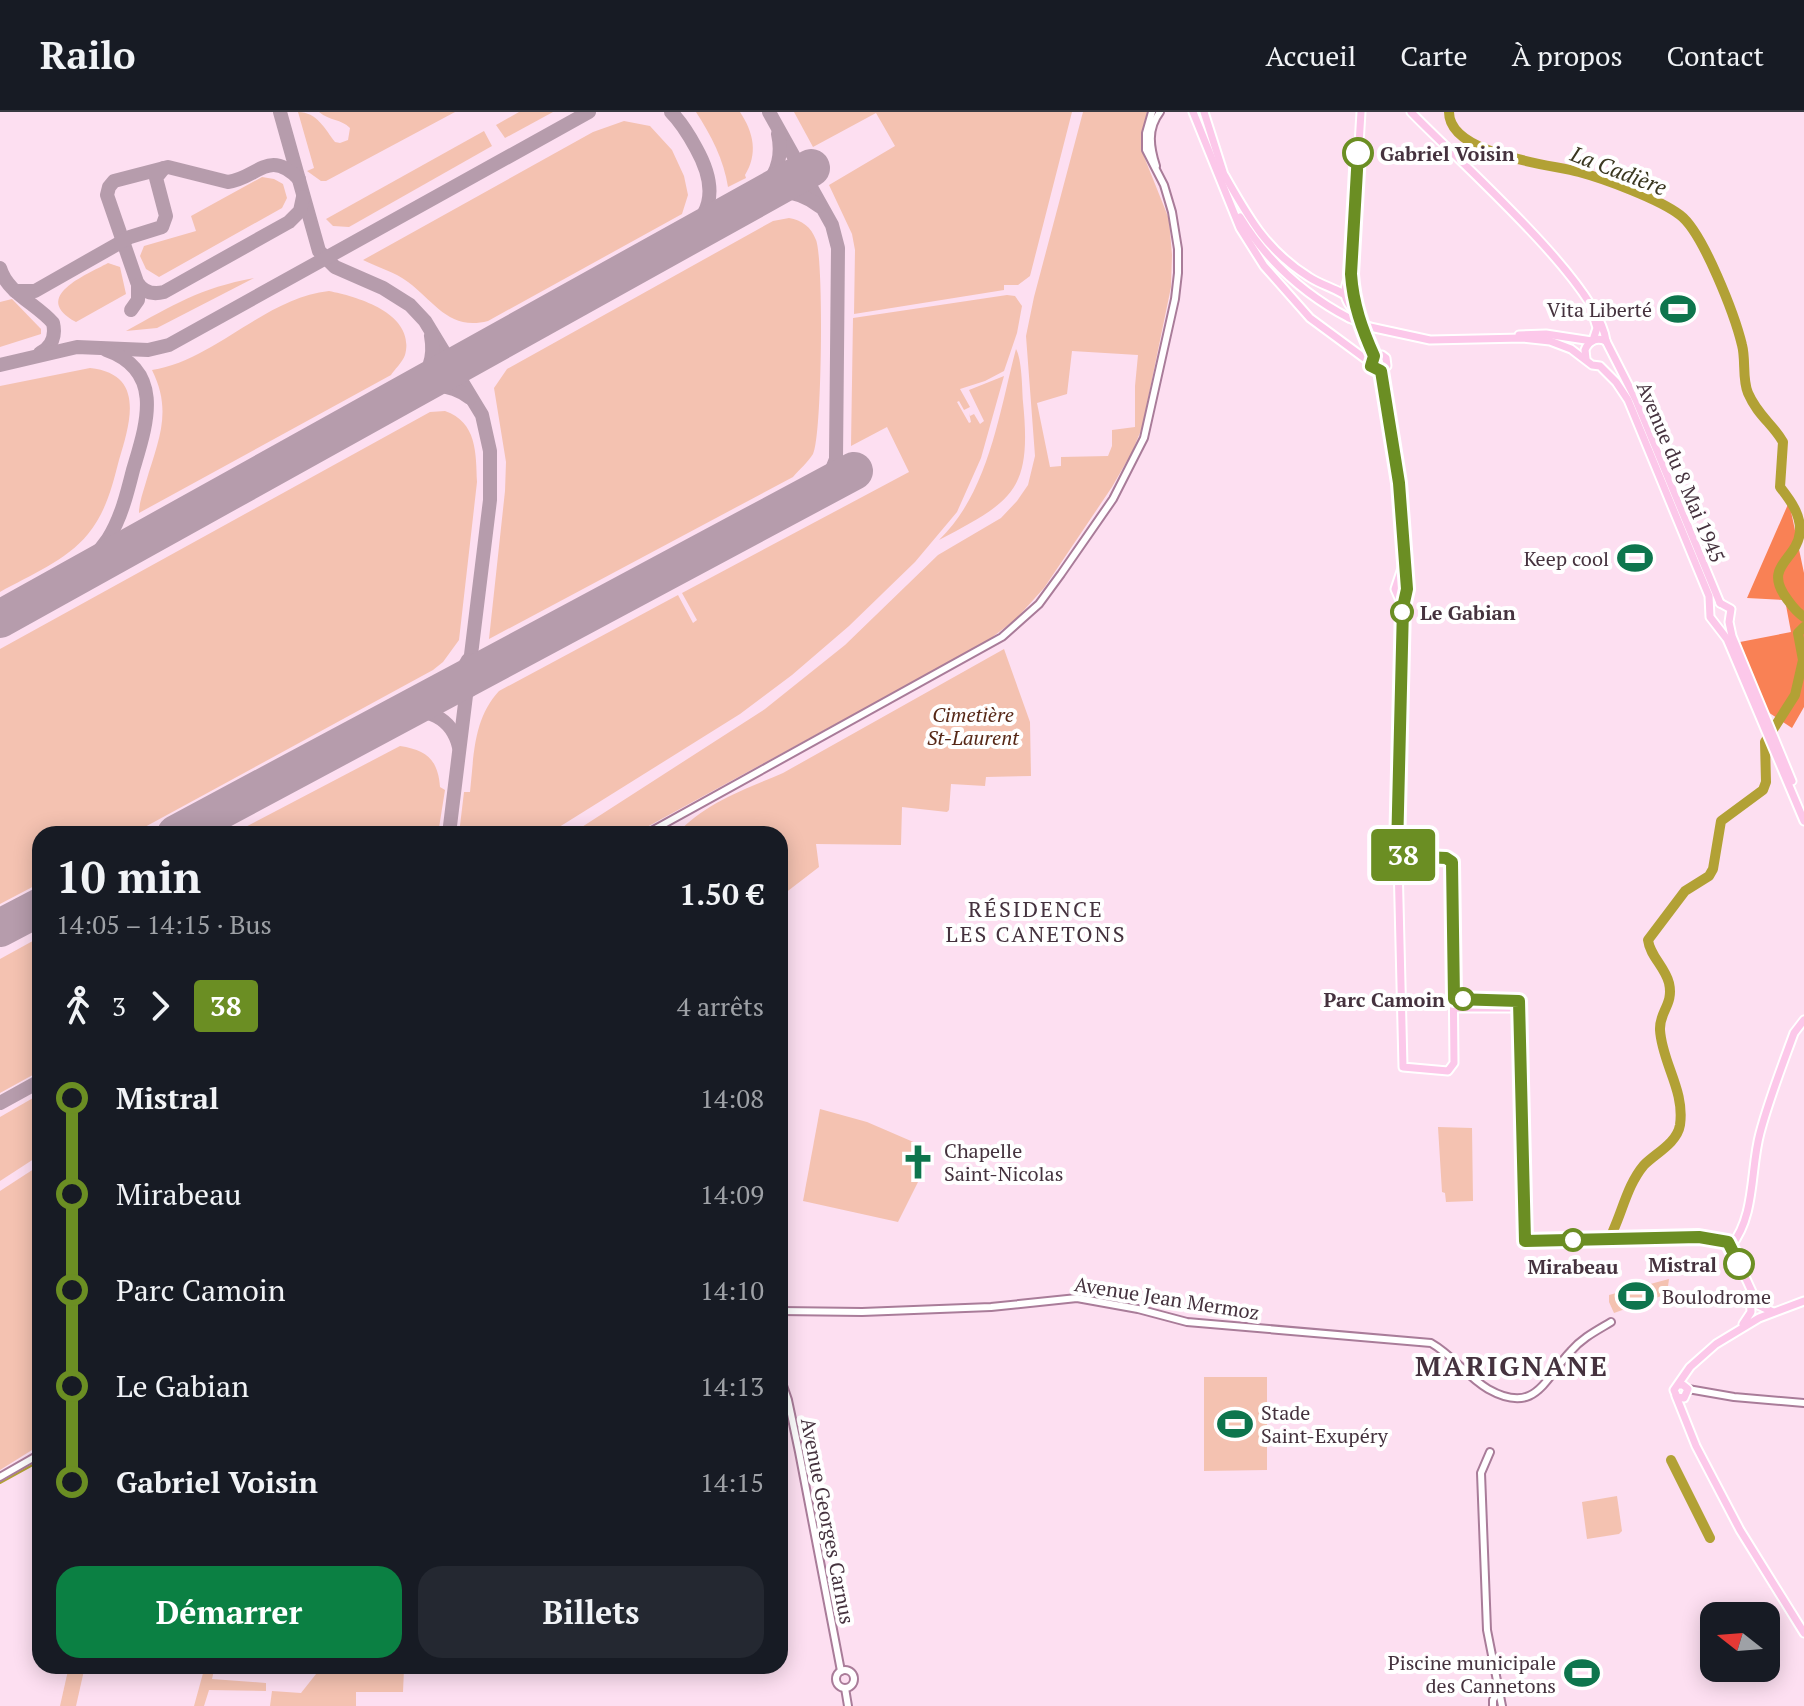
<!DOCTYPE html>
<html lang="fr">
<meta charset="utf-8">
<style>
:root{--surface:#171b24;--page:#242831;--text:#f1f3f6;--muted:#9ea1a6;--line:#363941;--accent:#0b8043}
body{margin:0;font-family:"PT Serif",serif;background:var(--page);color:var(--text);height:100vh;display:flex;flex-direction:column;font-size:30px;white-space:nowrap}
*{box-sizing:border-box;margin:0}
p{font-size:26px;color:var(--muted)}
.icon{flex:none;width:44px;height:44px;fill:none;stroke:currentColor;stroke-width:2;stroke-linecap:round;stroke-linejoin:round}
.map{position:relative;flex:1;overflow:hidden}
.panel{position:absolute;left:32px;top:714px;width:756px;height:848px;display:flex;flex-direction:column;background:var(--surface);border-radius:24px;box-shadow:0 4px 20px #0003}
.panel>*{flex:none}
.badge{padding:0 16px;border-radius:6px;font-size:28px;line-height:52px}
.needle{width:52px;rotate:287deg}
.controls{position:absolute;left:1700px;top:1490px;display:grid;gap:16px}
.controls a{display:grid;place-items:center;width:80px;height:80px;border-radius:16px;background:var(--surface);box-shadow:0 4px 20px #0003;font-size:40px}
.map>.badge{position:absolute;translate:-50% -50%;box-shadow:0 0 0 4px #fff}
.legs{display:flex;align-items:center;gap:12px;height:88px;padding:0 24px;font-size:26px}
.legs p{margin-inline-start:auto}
.headline{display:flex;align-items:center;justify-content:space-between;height:136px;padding:0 24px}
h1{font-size:44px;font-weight:700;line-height:60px}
.primary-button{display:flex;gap:16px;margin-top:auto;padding:16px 24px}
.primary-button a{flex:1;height:92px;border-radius:24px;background:var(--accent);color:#fff;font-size:32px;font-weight:700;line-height:92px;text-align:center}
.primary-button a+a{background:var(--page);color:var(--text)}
ul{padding:0 24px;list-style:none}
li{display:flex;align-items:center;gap:28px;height:96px;font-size:30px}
li i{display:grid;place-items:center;width:12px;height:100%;margin:0 10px;background:currentColor}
li i::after{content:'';width:20px;height:20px;margin:-10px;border:6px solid;border-radius:50%;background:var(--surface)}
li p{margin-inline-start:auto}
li:first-child i{background:linear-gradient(#0000 50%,currentColor 0)}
li:last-child i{background:linear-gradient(currentColor 50%,#0000 0)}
header{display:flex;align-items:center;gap:48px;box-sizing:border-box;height:112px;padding:0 40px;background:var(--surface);border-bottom:2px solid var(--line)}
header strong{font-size:38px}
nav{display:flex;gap:44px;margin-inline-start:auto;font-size:28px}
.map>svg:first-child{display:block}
</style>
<header>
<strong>Railo</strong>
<nav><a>Accueil</a><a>Carte</a><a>À propos</a><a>Contact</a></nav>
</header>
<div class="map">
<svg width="1804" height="1594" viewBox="0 0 1804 1594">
<rect width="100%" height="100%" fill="#fddff1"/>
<g fill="#f4c2b1" fill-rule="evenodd">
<path d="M298,0C317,0 325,17 335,30L340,31L348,28L350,16C341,7 330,9 319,0H455L326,69H321L307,59L314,56Z"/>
<path d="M519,0H553L505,26L496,13Z"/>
<path d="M696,0H740C754,21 758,42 745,63L746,66L728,75C724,48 711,23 696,0Z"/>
<path d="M794,0H1072L1030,164L1018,173H1004V178L854,202L855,138L852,122L829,73L895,34L876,1L813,35Z"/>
<path d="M1083,0H1147L1141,27L1143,42L1169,107L1172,143L1171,175L1142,316L1132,340L1112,375L1044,476L1016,507L986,530L634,722H571L765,597L845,533L938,443L1001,406L1017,389L1028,373L1035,344L1026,224L1034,185ZM1072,239L1138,243L1135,274V315L1112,318V334L1108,344L1061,345V354L1050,355L1037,291L1067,282Z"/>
<path d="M624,9L650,14L672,38L684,64L688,83L682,102L488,209C449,219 435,190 408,170C395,160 377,155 363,148L593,20Z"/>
<path d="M484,19L492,34L349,115L333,114L326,107Z"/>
<path d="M262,65L274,67L283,72L287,86L282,96L159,165L146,157L140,144L144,134L196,119L191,104Z"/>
<path d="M789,106C802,108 811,115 816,128C824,147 822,326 813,342C808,350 799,358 793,365L489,527L505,379L506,350L494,276L507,257L773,109Z"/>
<path d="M108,151L120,155L126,182L76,210C30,185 86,163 108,151Z"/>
<path d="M254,166L157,216L126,219C173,193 200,176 254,166Z"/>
<path d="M329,179C359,185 416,202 405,243C402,251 394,258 391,263L139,401C139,391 143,380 146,370C158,329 173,300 152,258C214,249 266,185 329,179Z"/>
<path d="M1007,183L1015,184L1022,194L1017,221L1004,259L985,269L960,277L970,295L964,298L959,289L957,290L969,311L971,310L969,301L970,304L974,302L980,312L984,309L969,278L1004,264L981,346L957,400L915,450L849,514L792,563L740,602L548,722H459L464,680H470C474,644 473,607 499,579L678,483L693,511L697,508L682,481L909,360L887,315L851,334L853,206Z"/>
<path d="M12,187L41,217V222L0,235V190Z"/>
<path d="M1016,237C1022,248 1022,275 1023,290C1032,379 1013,389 939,428C989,380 999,301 1016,237Z"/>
<path d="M90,256C146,262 130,311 119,348C112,375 106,400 88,422C66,449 30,463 0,480V274Z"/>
<path d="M445,299C477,310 476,341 477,370L459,528L443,550L433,558L132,722H40V771L0,792V537L430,300Z"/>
<path d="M1004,537L1030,610L1031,664L986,665L985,674L951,672L949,698L947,700L902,695L901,733L816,732L819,755L780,785V722H677C704,691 746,677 783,661Z"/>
<path d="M400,634C426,638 438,647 440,675L445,678L438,722H232Z"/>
<path d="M40,825V959L0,981V847Z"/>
<path d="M40,982V1043L0,1069V1005Z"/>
<path d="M820,997L867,1010L918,1032L920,1066L898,1110L803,1089Z"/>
<path d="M1438,1015L1472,1016L1473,1089L1446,1090L1445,1081L1442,1080Z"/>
<path d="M40,1053V1333L0,1358V1079Z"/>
<path d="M1669,1167L1667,1182L1614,1201L1609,1190V1183Z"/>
<path d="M1204,1265H1267V1358L1204,1359Z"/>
<path d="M1617,1384L1622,1419L1619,1422L1587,1427L1582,1390Z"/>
<path d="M69,1554H85L76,1594H60Z"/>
<path d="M205,1554H215L212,1567L266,1571V1579L209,1578L204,1594H194Z"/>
<path d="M320,1557H404L403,1580H356V1594H270L272,1579L301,1581Z"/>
</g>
<path fill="#f98155" d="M1789,390L1804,461V595L1792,616L1765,598L1740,530L1791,520L1785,488L1747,486Z"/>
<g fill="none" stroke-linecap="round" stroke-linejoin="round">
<path stroke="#b2a135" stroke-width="2" d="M0,1371L40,1349"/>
<g stroke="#b2a135" stroke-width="10">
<path d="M1449,0C1449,43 1549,52 1579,60C1605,67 1659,87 1680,103C1703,120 1735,204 1742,233C1746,248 1742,267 1748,281C1758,304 1772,311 1783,330L1780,375C1790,388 1801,402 1800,420C1797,449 1762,453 1787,487C1792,494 1796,500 1804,505"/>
<path d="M1613,1119C1623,1097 1628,1072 1644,1053C1656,1041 1677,1031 1680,1013C1685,978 1662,951 1660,918C1659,899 1674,893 1669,871C1665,855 1650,844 1648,828L1685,779L1709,764L1713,757L1721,709L1763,678L1766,670L1765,630L1795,583L1803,548L1798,521L1804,515"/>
<path d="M1671,1348L1710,1426"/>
</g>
<g stroke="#b69cac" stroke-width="14">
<path d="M280,0L319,139L335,155L383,176L410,193L425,209L482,303L490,339V388L449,722"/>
<path d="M671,0C682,11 689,23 696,36C720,79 712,106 673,134"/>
<path d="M769,0L832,113L838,136L836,347L828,367L809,383"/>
<path d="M299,67C268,36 258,66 228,70L168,55L114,69L109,75L107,83L137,170C143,180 152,183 164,180L289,110L300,99L303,85"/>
<path d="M757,87C778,76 800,79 819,94"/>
<path d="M747,93C770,74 785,53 778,22"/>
<path d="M0,156C7,181 37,192 53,211C56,224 52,235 40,241"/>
<path d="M15,179H35L130,125L162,115L166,104L156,66L164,56"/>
<path d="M131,198L138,188V173"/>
<path d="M0,253L77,235L148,238L169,233L589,0"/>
<path d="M413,276C430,262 435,245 431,224"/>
<path d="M403,283C427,272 448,269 470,286"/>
<path d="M60,474C79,462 95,446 108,427C121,406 127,382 133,358C146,314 166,259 106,238"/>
<path d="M470,578L482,561L492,553"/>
<path d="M439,581L459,564L468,548"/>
<path d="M398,603C426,593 452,606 459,635"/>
<path d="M0,991L40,969"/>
</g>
<g stroke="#b69cac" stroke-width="38">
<path d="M0,507L811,56"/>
<path d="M176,722L854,359"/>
<path d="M0,816L40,795"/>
</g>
<g stroke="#a97c99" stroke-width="10">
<g id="minor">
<path d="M1156,54C1150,35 1147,17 1160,0"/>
<path d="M646,722L1002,525L1039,492L1061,462L1113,387L1144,326L1175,187L1178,161V137L1172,100L1164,73L1146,38V21L1152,0"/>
<path d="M780,1199L862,1200L991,1195L1077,1186L1138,1197L1187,1210L1431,1231C1454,1244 1466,1264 1488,1277C1536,1304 1544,1267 1571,1239C1582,1226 1596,1219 1611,1210"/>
<path d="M780,1265L788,1288L799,1340L841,1559"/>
<path d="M1688,1277L1734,1285L1804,1291"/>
<path d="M1490,1340L1481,1361L1487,1518L1502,1594"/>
<path d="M0,1365L40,1342"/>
<circle cx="845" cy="1567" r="9"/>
<path d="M845,1576L848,1594"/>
<path d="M1493,1594V1588L1499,1578"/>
</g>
</g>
<g stroke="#fff" stroke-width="11">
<g id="major">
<path d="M1193,0L1240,116L1264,154L1310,206L1371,251"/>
<path d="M1204,0L1225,66"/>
<path d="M1361,0L1351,162L1357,201L1374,244"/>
<path d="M1411,0C1456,47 1599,171 1606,229L1636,288L1720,491"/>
<path d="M1225,64C1249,106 1266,138 1309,165C1324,175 1341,177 1354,190"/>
<path d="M1240,105C1267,149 1303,182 1349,206"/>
<path d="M1349,165C1342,180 1344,188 1355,200"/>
<path d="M1370,215L1430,228L1523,226L1550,229L1571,237L1592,253L1600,254L1616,270L1628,288L1709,484L1710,505L1727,527L1804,709"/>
<path d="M1519,223L1546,222L1592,229"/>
<path d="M1593,228L1597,216L1593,203"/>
<path d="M1374,244L1382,243L1386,246L1387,254L1381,259"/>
<path d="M1586,247L1585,238C1589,228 1597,225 1606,229"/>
<path d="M1381,259L1399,371L1407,477L1403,495L1397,738"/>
<path d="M1402,456L1395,477L1402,493"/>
<path d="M1720,491L1731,497L1729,510L1732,524L1792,669"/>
<path d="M1397,738L1402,739L1403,744L1417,749L1452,750"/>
<path d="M1398,749L1403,955L1448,959L1454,951L1452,750"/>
<path d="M1454,887L1519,889L1525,1129L1699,1125L1723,1128L1731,1134"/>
<path d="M1454,896H1520"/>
<path d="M1731,1134C1756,1103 1750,1057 1760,1021C1769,987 1782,954 1794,921L1804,908"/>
<path d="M1731,1134L1758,1193L1773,1200"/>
<path d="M1743,1212L1751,1200L1750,1183"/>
<path d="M1678,1273H1683L1688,1277L1684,1286L1677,1285L1674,1278L1690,1255L1716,1232L1759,1206L1804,1189"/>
<path d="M1676,1284L1696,1334L1740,1418L1804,1521"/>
</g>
</g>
<use href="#minor" stroke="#fff" stroke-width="6"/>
<use href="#major" stroke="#fcc8ea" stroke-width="7"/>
<g stroke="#fff" stroke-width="11" stroke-linecap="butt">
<path id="major-bridge" d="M1349,206L1370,215"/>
</g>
<use href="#major-bridge" stroke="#fcc8ea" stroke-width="7"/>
</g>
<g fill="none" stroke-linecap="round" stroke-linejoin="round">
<g stroke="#fff" stroke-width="18">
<path id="line-1" d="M1358,41L1351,162C1353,192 1362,217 1374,244L1371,254L1381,259L1399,371L1407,477L1403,495L1397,738L1402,739L1403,744L1446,746L1452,750L1454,887L1519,889L1525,1129L1699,1125L1728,1130L1739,1152"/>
</g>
<use href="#line-1" stroke="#6b8e23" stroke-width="12"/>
</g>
<defs>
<g id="stadium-bare" transform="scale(2.76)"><path d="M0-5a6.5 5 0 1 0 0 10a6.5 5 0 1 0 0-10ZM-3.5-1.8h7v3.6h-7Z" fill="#0e754d" stroke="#fff" stroke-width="2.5" paint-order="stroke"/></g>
<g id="church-bare" transform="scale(2.76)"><path d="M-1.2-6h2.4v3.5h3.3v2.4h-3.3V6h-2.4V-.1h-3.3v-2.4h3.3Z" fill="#0e754d" stroke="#fff" stroke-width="2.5" paint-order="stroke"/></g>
</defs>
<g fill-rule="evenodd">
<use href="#stadium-bare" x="1678" y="197"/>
<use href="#stadium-bare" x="1635" y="446"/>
<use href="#church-bare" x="918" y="1050"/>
<use href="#stadium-bare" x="1636" y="1184"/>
<use href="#stadium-bare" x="1235" y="1312"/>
<use href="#stadium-bare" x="1582" y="1561"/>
</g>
<g fill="#fff" stroke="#6b8e23" stroke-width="4">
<circle cx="1358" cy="41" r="14"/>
<circle cx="1402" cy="500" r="10"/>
<circle cx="1463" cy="887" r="10"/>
<circle cx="1573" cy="1128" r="10"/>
<circle cx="1739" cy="1152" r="14"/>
</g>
<g text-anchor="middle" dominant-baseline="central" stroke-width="8" stroke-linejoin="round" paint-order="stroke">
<g font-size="20" font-weight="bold" fill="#45323e" stroke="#fff" text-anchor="start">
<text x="1380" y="41">Gabriel Voisin</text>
<text x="1420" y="500">Le Gabian</text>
<text x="1445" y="887" text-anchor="end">Parc Camoin</text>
<text x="1717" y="1152" text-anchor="end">Mistral</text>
<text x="1573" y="1154" text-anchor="middle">Mirabeau</text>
</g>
<g font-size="20" fill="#45323e" stroke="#fff" text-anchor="end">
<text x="1652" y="197">Vita Liberté</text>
<text x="1609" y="446">Keep cool</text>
<text x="944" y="1038" text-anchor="start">Chapelle<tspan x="944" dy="23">Saint-Nicolas</tspan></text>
<text x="1662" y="1184" text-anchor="start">Boulodrome</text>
<text x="1261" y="1300" text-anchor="start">Stade<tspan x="1261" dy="23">Saint-Exupéry</tspan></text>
<text x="1556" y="1550">Piscine municipale<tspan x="1556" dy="23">des Cannetons</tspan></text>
</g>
<g font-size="20" fill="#45323e" stroke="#fff">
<text transform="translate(1681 360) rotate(67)">Avenue du 8 Mai 1945</text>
<text transform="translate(1167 1186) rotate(9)">Avenue Jean Mermoz</text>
<text transform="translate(828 1409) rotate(79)">Avenue Georges Carnus</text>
</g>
<g font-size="20" font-style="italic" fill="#562716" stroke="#fff">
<text x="973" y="602">Cimetière<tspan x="973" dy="23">St-Laurent</tspan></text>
</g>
<g font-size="22" font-style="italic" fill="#3a3720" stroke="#fff">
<text transform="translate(1619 58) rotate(21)">La Cadière</text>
</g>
<g font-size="22" letter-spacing="2" fill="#45323e" stroke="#fff">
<text x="1036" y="796">RÉSIDENCE<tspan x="1036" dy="25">LES CANETONS</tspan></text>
</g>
<g font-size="28" font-weight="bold" letter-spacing="2" fill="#45323e" stroke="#fff">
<text x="1512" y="1253">MARIGNANE</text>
</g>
</g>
</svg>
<div class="controls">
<a><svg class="needle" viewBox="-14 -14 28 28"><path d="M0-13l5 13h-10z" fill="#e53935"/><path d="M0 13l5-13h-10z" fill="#9ea1a6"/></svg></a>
</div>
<b class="badge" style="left:1403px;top:743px;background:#6b8e23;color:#fff">38</b>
<section class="panel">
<div class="headline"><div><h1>10 min</h1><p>14:05 – 14:15 · Bus</p></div><b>1.50 €</b></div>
<div class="legs"><svg class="icon" aria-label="walk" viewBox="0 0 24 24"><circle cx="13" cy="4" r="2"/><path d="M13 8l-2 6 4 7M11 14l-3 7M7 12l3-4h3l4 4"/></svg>3<svg class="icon" aria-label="forward" viewBox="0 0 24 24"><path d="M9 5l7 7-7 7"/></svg><b class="badge" style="background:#6b8e23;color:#fff">38</b><p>4 arrêts</p></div>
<ul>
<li><i style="color:#6b8e23"></i><b>Mistral</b><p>14:08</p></li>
<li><i style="color:#6b8e23"></i><span>Mirabeau</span><p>14:09</p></li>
<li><i style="color:#6b8e23"></i><span>Parc Camoin</span><p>14:10</p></li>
<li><i style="color:#6b8e23"></i><span>Le Gabian</span><p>14:13</p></li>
<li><i style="color:#6b8e23"></i><b>Gabriel Voisin</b><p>14:15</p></li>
</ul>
<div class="primary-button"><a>Démarrer</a><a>Billets</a></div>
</section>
</div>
